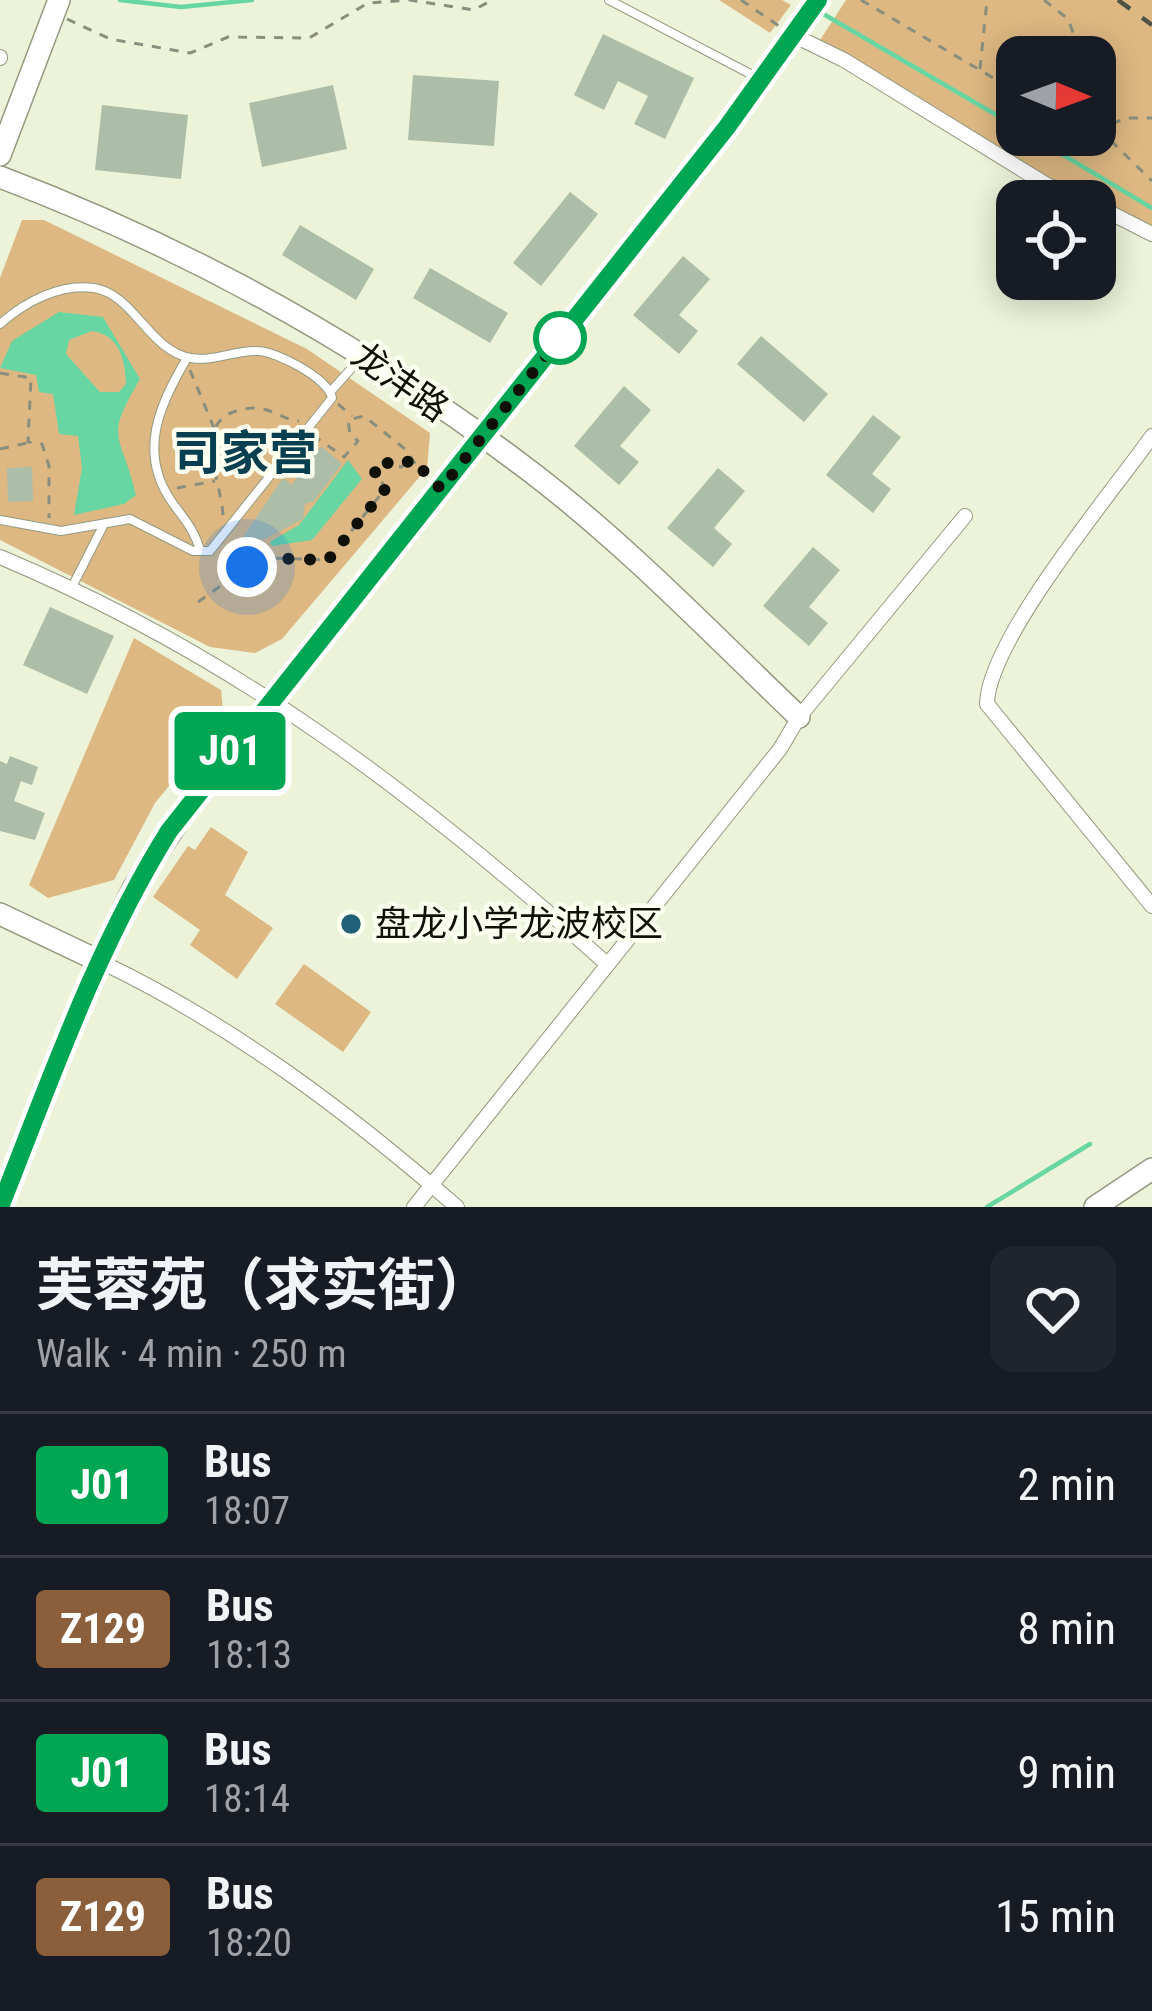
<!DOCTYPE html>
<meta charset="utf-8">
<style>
:root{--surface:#171b24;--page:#20242c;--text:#f1f3f6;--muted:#9ea1a6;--line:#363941}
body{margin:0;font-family:"Roboto Condensed","Noto Sans SC",sans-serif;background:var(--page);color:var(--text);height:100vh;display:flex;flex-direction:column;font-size:45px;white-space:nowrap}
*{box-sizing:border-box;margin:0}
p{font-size:39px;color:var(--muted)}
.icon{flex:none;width:66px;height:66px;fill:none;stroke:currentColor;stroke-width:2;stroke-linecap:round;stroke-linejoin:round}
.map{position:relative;height:1207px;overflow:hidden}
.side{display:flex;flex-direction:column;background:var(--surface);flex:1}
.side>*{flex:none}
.badge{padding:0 24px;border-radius:9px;font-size:42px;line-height:78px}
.needle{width:78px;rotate:91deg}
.controls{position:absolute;left:996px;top:36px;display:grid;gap:24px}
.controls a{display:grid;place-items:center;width:120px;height:120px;border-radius:24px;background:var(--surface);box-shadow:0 6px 30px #0003;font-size:60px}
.you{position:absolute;width:60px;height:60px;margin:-30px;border:9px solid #fff;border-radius:50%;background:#1a73e8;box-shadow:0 0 0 18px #1a73e833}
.map>.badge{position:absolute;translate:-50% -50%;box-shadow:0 0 0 6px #fff}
.round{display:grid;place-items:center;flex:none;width:126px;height:126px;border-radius:24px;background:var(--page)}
.overview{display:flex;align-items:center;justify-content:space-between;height:204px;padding:0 36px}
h1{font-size:57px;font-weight:700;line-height:90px}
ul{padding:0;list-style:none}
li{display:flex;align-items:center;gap:36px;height:144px;padding:0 36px;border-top:3px solid var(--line)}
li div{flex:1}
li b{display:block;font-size:45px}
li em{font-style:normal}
li .badge{min-width:132px;font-weight:700;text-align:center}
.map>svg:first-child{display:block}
</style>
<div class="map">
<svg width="1152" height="1207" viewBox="0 0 1152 1207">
<rect width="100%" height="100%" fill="#ecf3d9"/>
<g fill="#ddb882" fill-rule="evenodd">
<path d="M719,0H782L791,5L770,33Z"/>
<path d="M846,0H1152V228L1055,183L820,40ZM1017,57H1095V135H1017Z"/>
<path d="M22,220H44L307,349L430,433L427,468L282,639L255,653L210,647L0,540V278Z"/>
<path d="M134,638L221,690L224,719L155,803L114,880L48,898L29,885Z"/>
<path d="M211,827L248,852L225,895L273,928L237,979L190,945L200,930L153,897L188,846L195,850Z"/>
<path d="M304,964L371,1012L343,1052L275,1004Z"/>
</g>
<g fill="#68d6a2" fill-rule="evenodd">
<path d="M59,312L103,317L140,379C103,442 121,431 136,495L124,504L74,515L82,468L78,436L59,434L53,394L39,392L36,375L0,368L12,341ZM92,331C120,335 125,360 126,384L119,392H100L66,354L69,340Z"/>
<path d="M348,460L362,479L312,540L272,546L270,542L299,525Z"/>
</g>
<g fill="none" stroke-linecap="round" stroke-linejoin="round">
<g stroke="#68d6a2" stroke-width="4.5">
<path d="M120,0L181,7L252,0"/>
<path d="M820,12L1017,127"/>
<path d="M1030,135L1152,208"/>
<path d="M987,1207L1090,1144"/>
</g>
</g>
<g fill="#acbda8">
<path d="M603,34L694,78L665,139L634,124L648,96L618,81L604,110L574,95Z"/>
<path d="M413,75L499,81L494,146L408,140Z"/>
<path d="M333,85L347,149L262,167L249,103Z"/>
<path d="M102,105L188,115L181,179L95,170Z"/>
<path d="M570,192L598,214L541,286L513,263Z"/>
<path d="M300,225L374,269L356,300L282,255Z"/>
<path d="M683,256L710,279L679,315L698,331L679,354L633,315Z"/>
<path d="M430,268L508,313L490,343L413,298Z"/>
<path d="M761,336L828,394L804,422L737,364Z"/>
<path d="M624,386L651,410L620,446L639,462L619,485L574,446Z"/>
<path d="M873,415L901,437L872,474L891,489L873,513L826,475Z"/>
<path d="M322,447L342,464L314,501L305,504L303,519L229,557L283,478L292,485L311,453Z"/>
<path d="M32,467L33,501L8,502L7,468Z"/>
<path d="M718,468L745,491L714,528L732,544L713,567L667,528Z"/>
<path d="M813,547L840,570L809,607L828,623L809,646L763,606Z"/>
<path d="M50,607L114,636L87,694L23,665Z"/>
<path d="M10,756L38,767L32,785L21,781L14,801L45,813L35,840L0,831V761L7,764Z"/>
</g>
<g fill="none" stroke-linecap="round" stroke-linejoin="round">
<g stroke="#939a81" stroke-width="10">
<g id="lane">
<path d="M609,0L760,79"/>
<path d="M0,324C25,302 60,283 94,288C134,294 149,351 191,358C213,362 235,350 257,351C277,351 329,379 332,398L210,551H193L130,519L61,531L0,520"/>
<path d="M187,358C160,404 137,452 172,502C184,519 195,530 200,551"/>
<path d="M332,390L359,360"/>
<path d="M72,587L103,526"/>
</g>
</g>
<g stroke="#939a81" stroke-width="16">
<g id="street">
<path d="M793,35L844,60L1047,185L1088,201"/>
<path d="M0,57V58"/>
<path d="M1095,205L1152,234"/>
<path d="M1152,436C1111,494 988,640 987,704L1152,906"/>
<path d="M0,557C238,657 416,794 607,964"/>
<path d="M0,1206L99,961C230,1023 348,1112 457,1207"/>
<path d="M414,1207L780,749L799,717L965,516"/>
</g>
</g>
<g stroke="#939a81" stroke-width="24">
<g id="secondary">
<path d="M0,155L59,0"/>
<path d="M0,177C191,249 368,348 531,472C627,545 712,634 799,717"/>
<path d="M0,914L99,961L134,887L201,788L727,127L818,0"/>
<path d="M1095,1207L1152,1169"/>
</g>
</g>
<g stroke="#8a8e7c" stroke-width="3" stroke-dasharray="9 9" stroke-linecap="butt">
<path d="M741,0L779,26"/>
<path d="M861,0L1017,92"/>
<path d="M1044,0L1068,19L1082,57"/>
<path d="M67,19L110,39L190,53L228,37L309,38L368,3L410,0L474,10L492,0"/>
<path d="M980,69L987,0"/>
<path d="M1095,95L1112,120"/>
<path d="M1098,128L1152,181"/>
<path d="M1095,130L1127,118H1152"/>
<path d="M190,370L214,428"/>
<path d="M0,373L31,378L28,442L42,444L49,466V518"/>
<path d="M338,404L352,416"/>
<path d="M313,435L344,457L358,441L350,434L348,420L364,416L405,449L424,476"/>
<path d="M0,449L27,443"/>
<path d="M177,488L215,481"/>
<path d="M223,515C221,476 185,412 254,408C270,407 283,420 299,421"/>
<path d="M198,602L247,567L269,558L328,560L386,488L375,473L378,461L401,467L413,459"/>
</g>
<use href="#lane" stroke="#fff" stroke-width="8"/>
<use href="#street" stroke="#fff" stroke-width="14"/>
<use href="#secondary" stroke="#fff" stroke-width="21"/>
<path stroke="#4e5144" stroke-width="4.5" stroke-dasharray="15 15" stroke-linecap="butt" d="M1118,0L1152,25"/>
</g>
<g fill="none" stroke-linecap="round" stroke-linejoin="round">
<g stroke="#fff" stroke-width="27">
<path id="line" d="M0,1207C51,1079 96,948 169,831L727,127L818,0"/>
</g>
<use href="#line" stroke="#00a651" stroke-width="18"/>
<path stroke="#0f1108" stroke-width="12" stroke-dasharray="0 21.6" d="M247,567L269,558L328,560L386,488L375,472L378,461L401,466L412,459L441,489L560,338"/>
</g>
<circle fill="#fff" stroke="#00a651" stroke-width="6" cx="560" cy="338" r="24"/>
<circle fill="#216076" stroke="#fbffef" stroke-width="4.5" cx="351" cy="924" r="12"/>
<g text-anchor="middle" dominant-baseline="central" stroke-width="9" stroke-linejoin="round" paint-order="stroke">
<g font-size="36" fill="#0f1108" stroke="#fbffef">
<text transform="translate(400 382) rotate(35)">龙沣路</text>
</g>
<g font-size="36" fill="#0f1108" stroke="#fbffef" text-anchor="start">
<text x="375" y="924">盘龙小学龙波校区</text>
</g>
<g font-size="48" font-weight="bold" fill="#083f50" stroke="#fbffef">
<text x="245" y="453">司家营</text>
</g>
</g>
</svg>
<div class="controls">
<a><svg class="needle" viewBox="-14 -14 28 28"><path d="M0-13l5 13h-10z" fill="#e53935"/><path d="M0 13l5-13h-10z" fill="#9ea1a6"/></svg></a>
<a><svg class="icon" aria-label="locate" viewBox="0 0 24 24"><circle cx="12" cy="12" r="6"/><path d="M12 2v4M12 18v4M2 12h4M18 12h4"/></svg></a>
</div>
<div class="you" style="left:247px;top:567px"></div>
<b class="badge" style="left:230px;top:751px;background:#00a651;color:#fff">J01</b>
</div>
<section class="side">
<div class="overview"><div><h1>芙蓉苑（求实街）</h1><p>Walk · 4 min · 250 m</p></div><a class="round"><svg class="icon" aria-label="heart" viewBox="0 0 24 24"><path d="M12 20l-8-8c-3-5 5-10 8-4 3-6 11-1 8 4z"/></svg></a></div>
<ul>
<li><span class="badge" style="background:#00a651;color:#fff">J01</span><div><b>Bus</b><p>18:07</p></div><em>2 min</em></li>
<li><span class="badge" style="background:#8b5e3c;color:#fff">Z129</span><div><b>Bus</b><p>18:13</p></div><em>8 min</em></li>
<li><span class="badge" style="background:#00a651;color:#fff">J01</span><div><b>Bus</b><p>18:14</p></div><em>9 min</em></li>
<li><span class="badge" style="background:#8b5e3c;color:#fff">Z129</span><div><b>Bus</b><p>18:20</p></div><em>15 min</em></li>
</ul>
</section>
